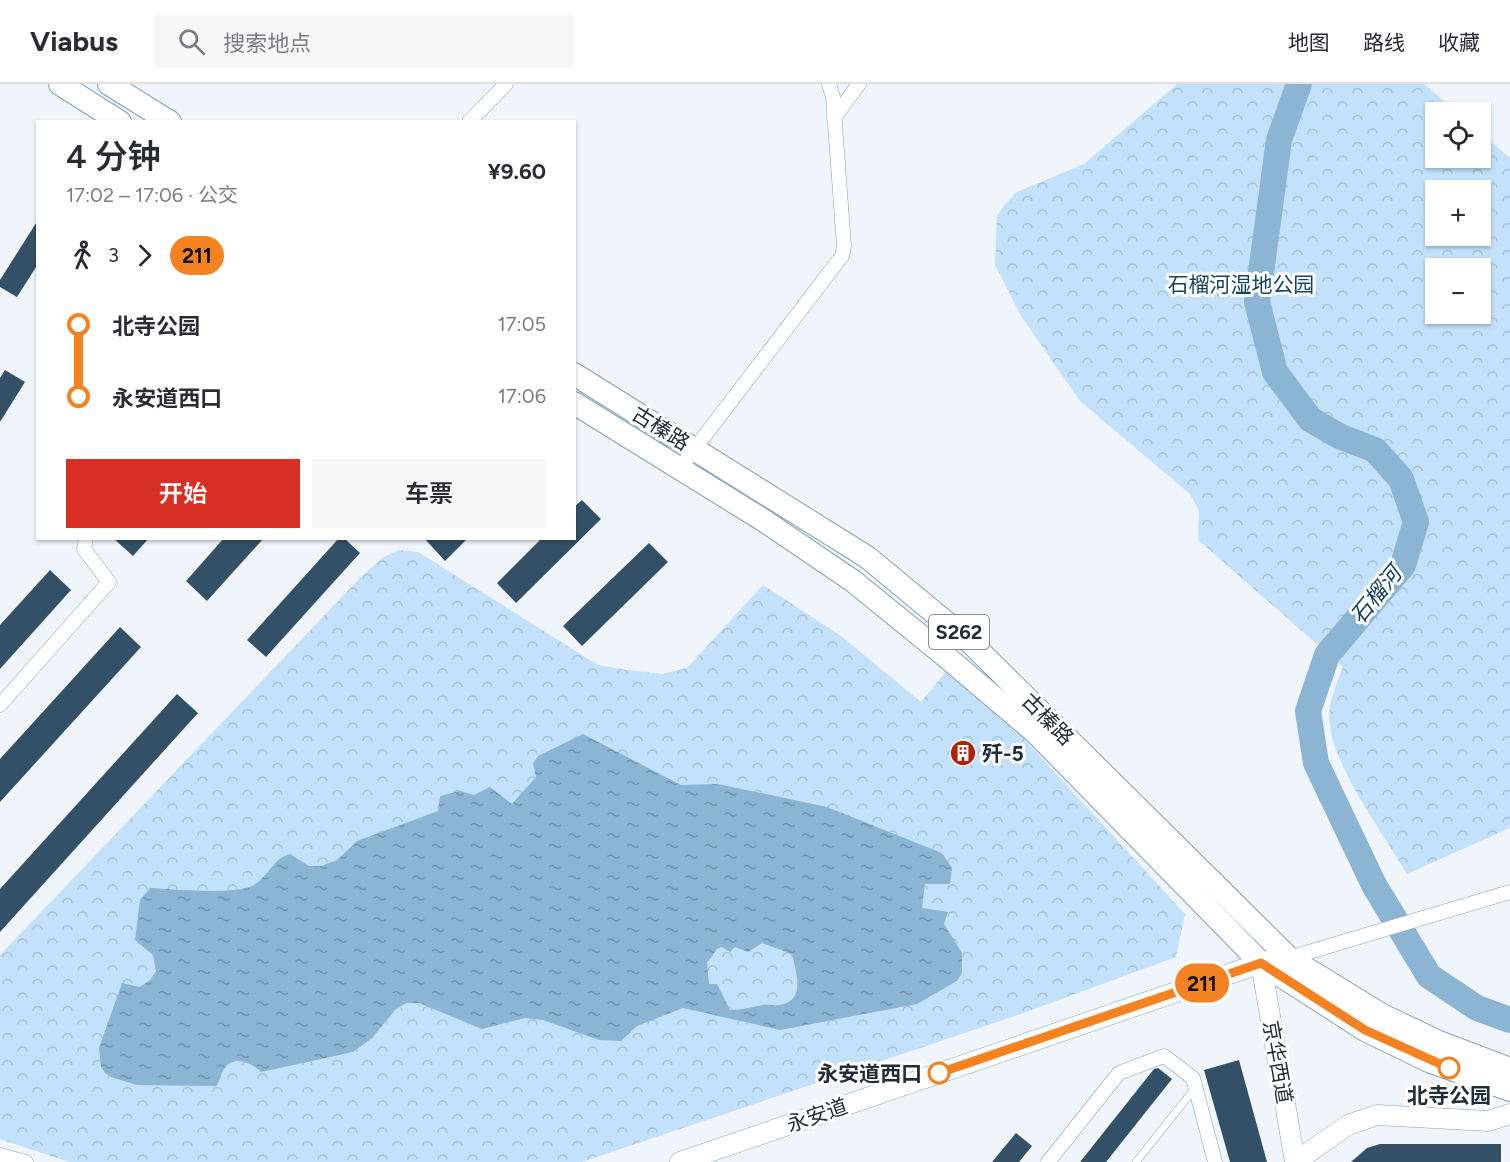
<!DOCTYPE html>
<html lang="zh">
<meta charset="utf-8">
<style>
:root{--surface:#fff;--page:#f7f7f7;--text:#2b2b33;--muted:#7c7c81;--line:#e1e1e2;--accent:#d93025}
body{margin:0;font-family:Figtree,"Noto Sans SC",sans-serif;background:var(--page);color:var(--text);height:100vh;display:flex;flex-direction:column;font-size:22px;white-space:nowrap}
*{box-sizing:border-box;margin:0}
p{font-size:20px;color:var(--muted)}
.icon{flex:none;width:33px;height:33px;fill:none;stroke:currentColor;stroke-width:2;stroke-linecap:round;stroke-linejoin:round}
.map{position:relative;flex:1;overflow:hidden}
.side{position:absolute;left:36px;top:36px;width:540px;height:420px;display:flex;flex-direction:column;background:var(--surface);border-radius:0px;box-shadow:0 2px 4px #0004}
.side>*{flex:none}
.badge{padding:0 12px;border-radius:20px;font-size:21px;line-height:39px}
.tools{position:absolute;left:1425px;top:18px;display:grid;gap:12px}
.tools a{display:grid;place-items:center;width:66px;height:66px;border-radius:0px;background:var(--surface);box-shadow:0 2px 4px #0004;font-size:30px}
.map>.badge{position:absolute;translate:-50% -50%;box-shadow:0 0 0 3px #fff}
.legs{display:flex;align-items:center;gap:9px;height:66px;padding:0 30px;font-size:20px}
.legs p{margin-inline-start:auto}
.overview{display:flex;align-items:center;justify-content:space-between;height:102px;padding:0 30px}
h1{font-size:33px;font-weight:600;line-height:45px}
.button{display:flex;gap:12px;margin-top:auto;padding:12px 30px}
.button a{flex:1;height:69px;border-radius:0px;background:var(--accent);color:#fff;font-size:24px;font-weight:600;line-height:69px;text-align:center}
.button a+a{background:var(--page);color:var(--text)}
ul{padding:0 30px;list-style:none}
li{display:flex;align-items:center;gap:21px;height:72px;font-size:22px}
li i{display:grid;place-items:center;width:9px;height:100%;margin:0 8px;background:currentColor}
li i::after{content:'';width:15px;height:15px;margin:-8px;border:4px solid;border-radius:50%;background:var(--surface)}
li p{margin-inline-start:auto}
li:first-child i{background:linear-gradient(#0000 50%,currentColor 0)}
li:last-child i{background:linear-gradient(currentColor 50%,#0000 0)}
header{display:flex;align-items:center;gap:36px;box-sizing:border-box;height:84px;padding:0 30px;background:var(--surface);border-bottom:2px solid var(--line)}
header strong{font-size:28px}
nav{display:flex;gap:33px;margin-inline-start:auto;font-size:21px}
.search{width:420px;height:54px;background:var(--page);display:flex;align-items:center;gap:15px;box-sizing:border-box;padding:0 21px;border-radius:0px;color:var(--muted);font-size:22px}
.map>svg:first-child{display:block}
</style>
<header>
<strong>Viabus</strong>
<div class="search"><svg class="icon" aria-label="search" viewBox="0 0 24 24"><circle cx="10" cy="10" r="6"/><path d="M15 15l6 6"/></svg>搜索地点</div>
<nav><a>地图</a><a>路线</a><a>收藏</a></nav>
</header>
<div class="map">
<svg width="1510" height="1078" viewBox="0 0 1510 1078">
<defs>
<pattern id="forest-crowns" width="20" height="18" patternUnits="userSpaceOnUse" patternTransform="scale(1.5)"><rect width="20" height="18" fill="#c3e1fa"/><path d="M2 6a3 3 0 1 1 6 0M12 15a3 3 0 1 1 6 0" fill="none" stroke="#a7c1d7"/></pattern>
<pattern id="water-ripples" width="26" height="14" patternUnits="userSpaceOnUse" patternTransform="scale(1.5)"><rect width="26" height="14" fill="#8cb4d3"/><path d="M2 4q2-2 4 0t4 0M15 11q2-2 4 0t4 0" fill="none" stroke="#7293ac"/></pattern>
</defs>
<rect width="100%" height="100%" fill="#eff5fb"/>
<g fill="url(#forest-crowns)" fill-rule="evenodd">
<path d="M1177,0H1424L1457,28H1436V74H1480L1481,49L1510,74V744L1407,790C1384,751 1328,676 1329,631C1330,614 1337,599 1343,583L1198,456L1199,427L1190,410L1080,317L1021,232L995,181L997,131L1015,109L1084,80ZM1436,106H1480V152H1436ZM1436,184H1480V230H1436Z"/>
<path d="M399,466L418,468L598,581L627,586L662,590L687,584L763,501L841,552L921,618L948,585L1015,645L1185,830L1176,873L1018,931L582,1078H69L0,1055V871L360,494L382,474Z"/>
</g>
<path fill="url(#water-ripples)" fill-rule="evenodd" d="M583,650L681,701L718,700L827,723L942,769L952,784L950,800H925L922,824L948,828L944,840L962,869V889L957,897L917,920L780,946L683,924L637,942L621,957L599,956L543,936L525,934L482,945L419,919H406L396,925L372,954L353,968L261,988C252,979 234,970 224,985C220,991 221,996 216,1002L137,1001L111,993L105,989L101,983L99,964L122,899L140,903L150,896L156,887L153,871L135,856L140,816L150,804C173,805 233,811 252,802C267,795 273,774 290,770L309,782H321L337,776L357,757L438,727L440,712L460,707L474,711L490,703L512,720L536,693L533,679L538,672ZM762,859L792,870C796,888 807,918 778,921C773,922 768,920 763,921C752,923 742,926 730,926L717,900H709L707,879L717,865L722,863L730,868L735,863L748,868Z"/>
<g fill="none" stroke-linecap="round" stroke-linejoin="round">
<path stroke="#8cb4d3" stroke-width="26" d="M1299,0L1279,56L1257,218L1275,288L1310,335L1339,352L1375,366L1401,395L1416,438L1403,481L1327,571L1308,627L1316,679L1374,801L1429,892L1477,924L1510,936"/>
</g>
<g fill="#345066">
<path d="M38,136V180L17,213L0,203V196Z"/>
<path d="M5,286L25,298L0,338V294Z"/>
<path d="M582,416L601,435L516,519L497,499L542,454H574V423Z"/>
<path d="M113,454H149L133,472Z"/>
<path d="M224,454H264L207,517L186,497Z"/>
<path d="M339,454H344L360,469L266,573L247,556Z"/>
<path d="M424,454H468L445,477Z"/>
<path d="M649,459L668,478L582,562L563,542Z"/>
<path d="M50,486L71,506L0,585V541Z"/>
<path d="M120,543L141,563L0,718V675Z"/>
<path d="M177,610L198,629L0,848V805Z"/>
<path d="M966,656L969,662L976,665L963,679H955L953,671Z"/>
<path d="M1239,976L1267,1078H1230L1204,986Z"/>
<path d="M1158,984L1172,995L1106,1078H1080L1154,985Z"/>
<path d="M1016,1049L1032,1062L1019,1078H992Z"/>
<path d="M1380,1060H1501V1078H1351L1367,1064Z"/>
</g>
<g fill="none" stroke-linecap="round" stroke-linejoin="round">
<g stroke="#81a0b8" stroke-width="8">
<path id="service" d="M1136,1078L1195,1004"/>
</g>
<g stroke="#81a0b8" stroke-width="15">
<g id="minor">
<path d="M834,34L859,0"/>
<path d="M469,38L506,0"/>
<path d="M680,384L842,172L844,162L833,13L829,0"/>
<path d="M0,621L109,498L84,465L86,454"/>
<path d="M1289,874L1510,808"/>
<path d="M0,1071L26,1078"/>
<path d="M1048,1078L1119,989L1164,972L1193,994L1215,1078"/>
</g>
</g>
<g stroke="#81a0b8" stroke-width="21">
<g id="secondary">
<path d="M1261,879L1295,1078"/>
<path d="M680,1078L1261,879L1274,876"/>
<path d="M1295,1078L1348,1041L1377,1031L1488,1037L1510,1030"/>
</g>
</g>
<g stroke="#81a0b8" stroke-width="24">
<g id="primary">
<path d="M60,0L120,38"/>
<path d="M109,0L170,38"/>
<path d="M574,290L867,473L971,559L1289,874L1382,931L1439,958L1510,985"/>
<path d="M574,319L763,436L853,497L944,571L1035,648L1261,879L1365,946L1431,978L1510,1006"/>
</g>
</g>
<use href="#service" stroke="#fff" stroke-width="7"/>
<use href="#minor" stroke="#fff" stroke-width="14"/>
<use href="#secondary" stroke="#fff" stroke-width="20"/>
<use href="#primary" stroke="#fff" stroke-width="22"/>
</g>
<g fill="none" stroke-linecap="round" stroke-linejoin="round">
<g stroke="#fff" stroke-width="14">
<path id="line-1" d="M939,989L1261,879L1365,946L1449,984"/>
</g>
<use href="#line-1" stroke="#f58220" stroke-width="9"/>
</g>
<defs>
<g id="building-disc" transform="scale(1.35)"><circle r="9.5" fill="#b02208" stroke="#fff"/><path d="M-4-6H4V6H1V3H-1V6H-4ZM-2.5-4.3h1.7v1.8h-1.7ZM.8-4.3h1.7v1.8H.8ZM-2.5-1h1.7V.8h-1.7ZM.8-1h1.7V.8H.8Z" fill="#fff"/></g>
</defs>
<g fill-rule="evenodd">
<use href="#building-disc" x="963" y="669"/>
</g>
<g fill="#fff" stroke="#f58220" stroke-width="3">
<circle cx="1449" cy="984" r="10"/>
<circle cx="939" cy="989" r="10"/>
</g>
<g text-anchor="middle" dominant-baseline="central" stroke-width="6" stroke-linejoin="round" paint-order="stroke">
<rect fill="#fff" stroke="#646c73" stroke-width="1.5" x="929" y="531" width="60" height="34" rx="4.5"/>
<g font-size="20" font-weight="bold" fill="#212d37">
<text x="959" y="548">S262</text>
</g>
<g font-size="21" fill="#154463" stroke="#fff">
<text x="1241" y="200">石榴河湿地公园</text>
</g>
<g font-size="21" fill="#212d37" stroke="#fff">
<text transform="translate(661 344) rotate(32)">古榛路</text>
<text transform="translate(1048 635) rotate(45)">古榛路</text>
<text transform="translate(1278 978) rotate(80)">京华西道</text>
<text transform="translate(817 1031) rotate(-19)">永安道</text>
</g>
<g font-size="21" font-weight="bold" fill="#212d37" stroke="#fff" text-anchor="start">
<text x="982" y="669">歼-5</text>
</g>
<g font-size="21" font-weight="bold" fill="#212d37" stroke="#fff" text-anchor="end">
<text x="922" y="989">永安道西口</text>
<text x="1449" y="1011" text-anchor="middle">北寺公园</text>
</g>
<g font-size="22" font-style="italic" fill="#10405f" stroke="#fff">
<text transform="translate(1376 511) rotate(-51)">石榴河</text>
</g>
</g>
</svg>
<div class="tools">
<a><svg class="icon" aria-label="locate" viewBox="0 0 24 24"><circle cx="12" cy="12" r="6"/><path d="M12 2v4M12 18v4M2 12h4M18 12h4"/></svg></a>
<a>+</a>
<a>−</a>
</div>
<b class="badge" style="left:1202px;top:899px;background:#f58220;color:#111">211</b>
<section class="side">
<div class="overview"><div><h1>4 分钟</h1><p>17:02 – 17:06 · 公交</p></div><b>¥9.60</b></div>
<div class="legs"><svg class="icon" aria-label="walk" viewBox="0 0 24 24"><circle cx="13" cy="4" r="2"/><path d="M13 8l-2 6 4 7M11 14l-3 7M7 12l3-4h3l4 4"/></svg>3<svg class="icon" aria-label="forward" viewBox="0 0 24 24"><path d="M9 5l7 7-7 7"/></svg><b class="badge" style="background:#f58220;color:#111">211</b></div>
<ul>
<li><i style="color:#f58220"></i><b>北寺公园</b><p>17:05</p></li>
<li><i style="color:#f58220"></i><b>永安道西口</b><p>17:06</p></li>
</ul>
<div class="button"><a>开始</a><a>车票</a></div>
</section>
</div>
